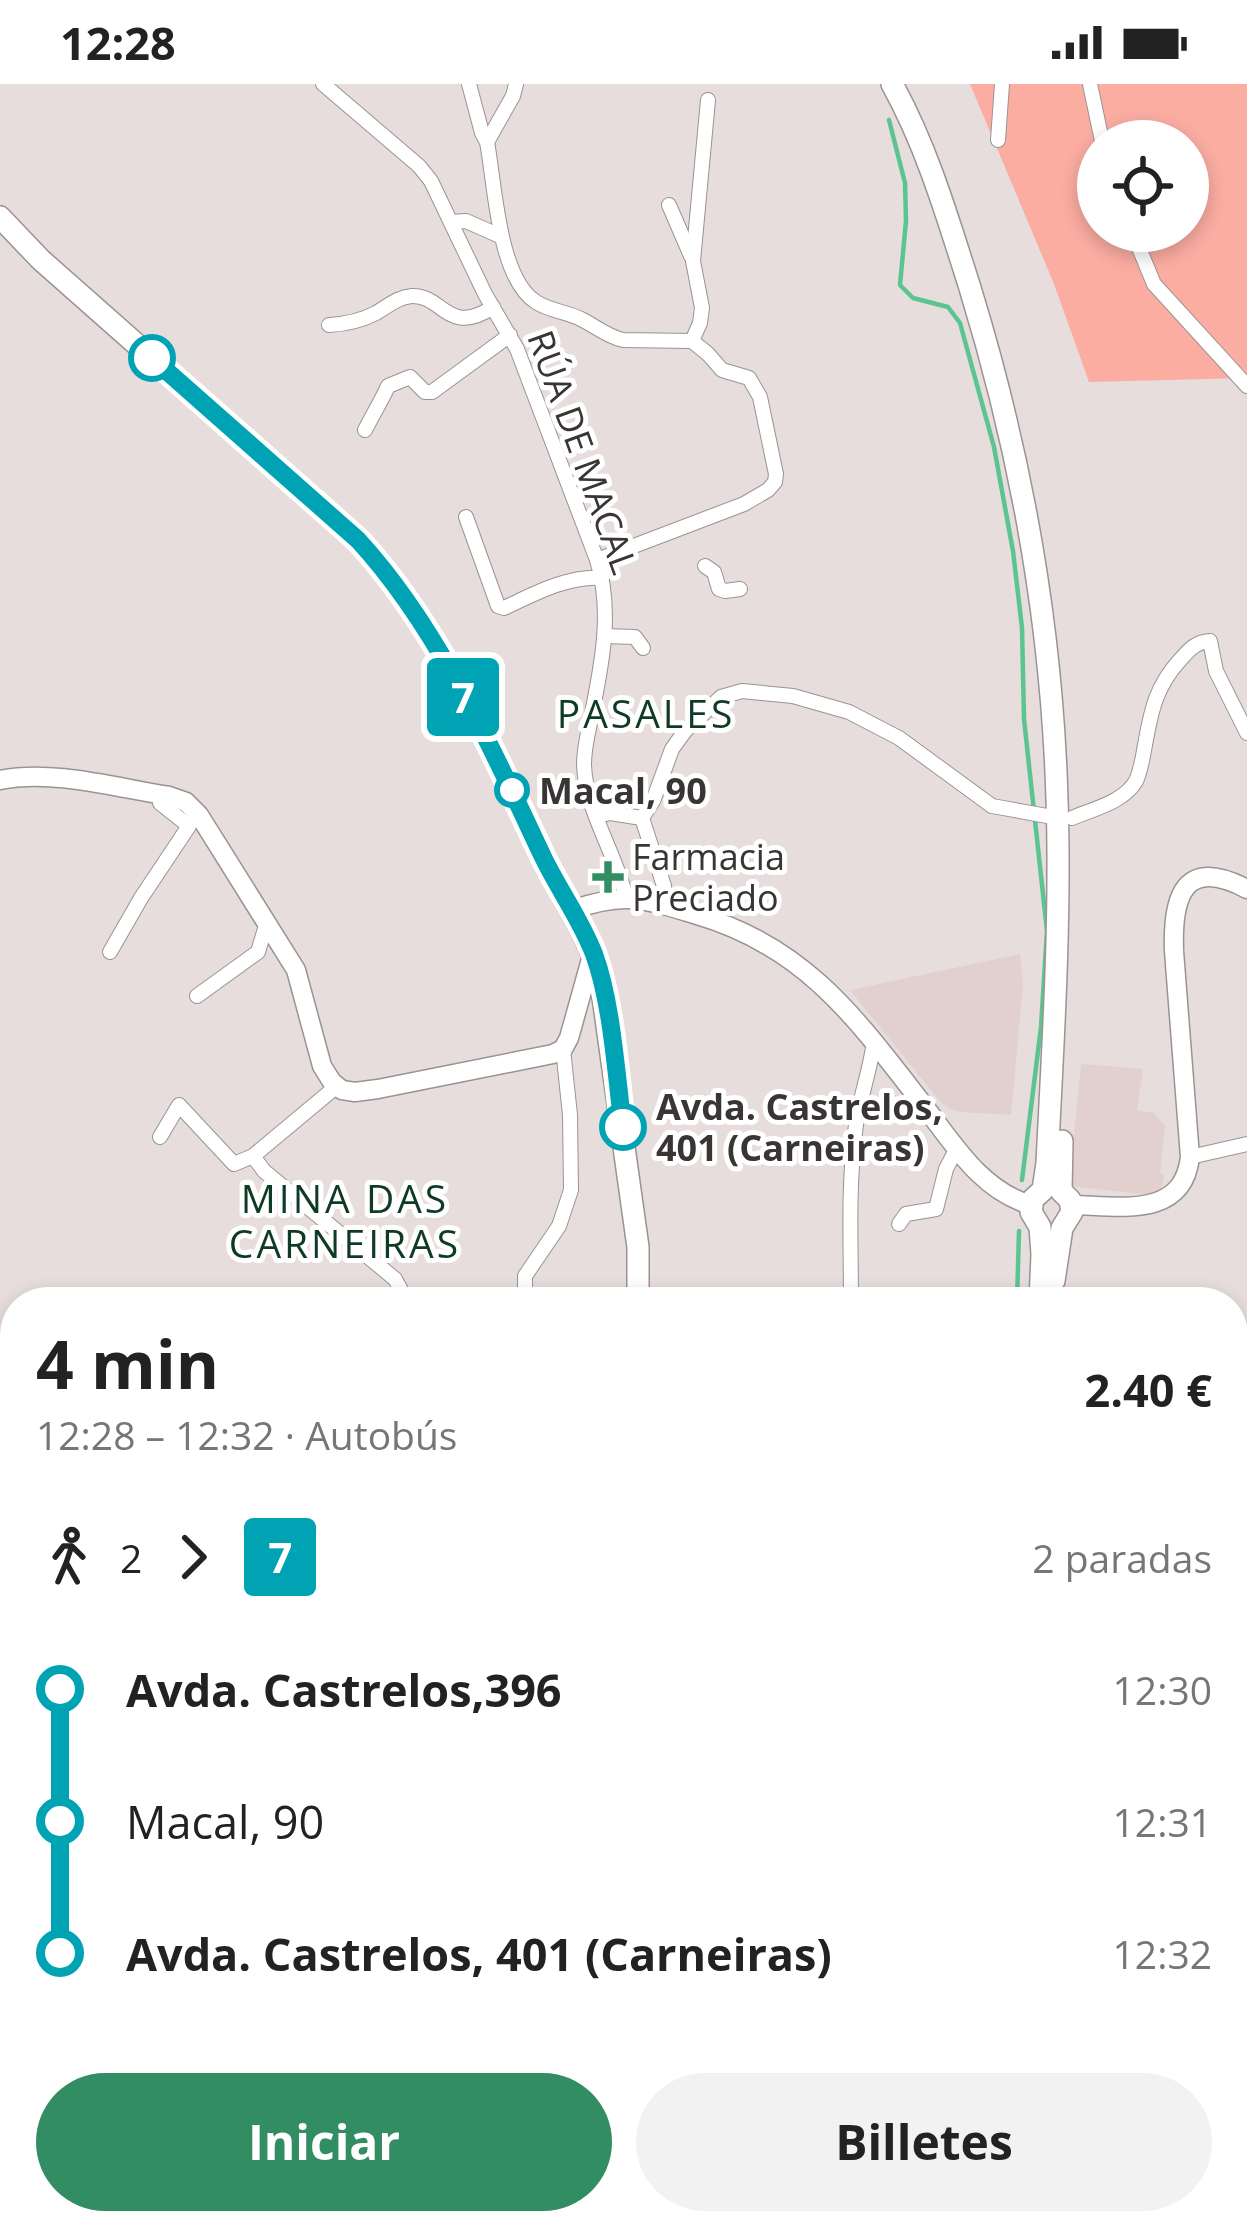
<!DOCTYPE html>
<html lang="es">
<meta charset="utf-8">
<style>
:root{--surface:#fff;--page:#f2f2f2;--text:#222;--muted:#767676;--accent:#338d63}
body{margin:0;font-family:"Open Sans",sans-serif;background:var(--page);color:var(--text);height:100vh;display:flex;flex-direction:column;font-size:45px;white-space:nowrap}
*{box-sizing:border-box;margin:0}
p{font-size:39px;color:var(--muted)}
.icon{flex:none;width:66px;height:66px;fill:none;stroke:currentColor;stroke-width:2;stroke-linecap:round;stroke-linejoin:round}
.map{position:relative;flex:1;overflow:hidden}
.details{position:absolute;left:0px;top:1203px;width:1248px;height:948px;display:flex;flex-direction:column;background:var(--surface);border-radius:48px 48px 0 0;box-shadow:0 6px 18px #0003}
.details>*{flex:none}
.badge{padding:0 24px;border-radius:9px;font-size:42px;line-height:78px}
.buttons{position:absolute;left:1077px;top:36px;display:grid;gap:24px}
.buttons a{display:grid;place-items:center;width:132px;height:132px;border-radius:50%;background:var(--surface);box-shadow:0 6px 18px #0003;font-size:60px}
.map>.badge{position:absolute;translate:-50% -50%;box-shadow:0 0 0 6px #fff}
.legs{display:flex;align-items:center;gap:18px;height:132px;padding:0 36px;font-size:39px}
.legs p{margin-inline-start:auto}
.overview{display:flex;align-items:center;justify-content:space-between;height:204px;padding:0 36px}
h1{font-size:66px;font-weight:700;line-height:90px}
.primary-button{display:flex;gap:24px;margin-top:auto;padding:24px 36px}
.primary-button a{flex:1;height:138px;border-radius:72px;background:var(--accent);color:#fff;font-size:48px;font-weight:700;line-height:138px;text-align:center}
.primary-button a+a{background:var(--page);color:var(--text)}
ul{padding:0 36px;list-style:none}
li{display:flex;align-items:center;gap:42px;height:132px;font-size:45px}
li i{display:grid;place-items:center;width:18px;height:100%;margin:0 15px;background:currentColor}
li i::after{content:'';width:30px;height:30px;margin:-15px;border:9px solid;border-radius:50%;background:var(--surface)}
li p{margin-inline-start:auto}
li:first-child i{background:linear-gradient(#0000 50%,currentColor 0)}
li:last-child i{background:linear-gradient(currentColor 50%,#0000 0)}
.status{display:flex;justify-content:space-between;align-items:center;height:84px;padding:0 60px;background:var(--surface);direction:ltr}
.status svg{height:33px;fill:currentColor}
.map>svg:first-child{display:block}
</style>
<div class="status"><b>12:28</b><svg viewBox="0 0 49 12"><path d="M0 12V9h3v3zM5 12V6h3v6zM10 12V3h3v9zM15 12V0h3v12zM26 1h20v11H26zM47 4h2v5h-2z"/></svg></div>
<div class="map">
<svg width="1247" height="2151" viewBox="0 0 1247 2151">
<rect width="100%" height="100%" fill="#e6dddc"/>
<g fill="#e2d0ce">
<path d="M1020,870L1023,901L1011,1031L960,1028L948,1024L939,1016L850,906Z"/>
<path d="M1081,980L1143,985L1137,1026L1154,1029L1165,1042L1160,1089L1164,1091L1160,1112L1069,1102Z"/>
</g>
<path fill="#fbada2" fill-rule="evenodd" d="M970,0H1247V294L1089,298L1054,200ZM1098,57H1188V147H1098Z"/>
<g fill="none" stroke-linecap="round" stroke-linejoin="round">
<g stroke="#5bc490" stroke-width="4.5">
<path d="M889,36L905,99L906,137L900,201L913,214L948,223L960,239L994,363L1013,467L1022,544L1024,635L1047,847L1041,943L1022,1096"/>
<path d="M1017,1218L1019,1147"/>
<path d="M1233,1877L1247,1878"/>
</g>
<g stroke="#9b9391" stroke-width="16">
<g id="minor">
<path d="M323,0L419,82L431,97L485,210L517,265L597,476C612,525 603,574 593,624C590,642 584,661 584,680C585,726 616,769 626,814"/>
<path d="M469,0L482,49L487,58C495,100 498,194 536,218C550,227 567,228 581,235C595,242 608,253 623,256L692,257L700,239L702,224L693,177L708,16"/>
<path d="M1090,0L1102,57"/>
<path d="M998,56L1002,0"/>
<path d="M487,58L513,12L516,0"/>
<path d="M669,121L691,172"/>
<path d="M451,138L466,137L500,152"/>
<path d="M1132,147L1154,200L1247,302"/>
<path d="M329,241C346,240 361,237 376,229C388,222 398,213 412,212C443,211 448,253 493,223"/>
<path d="M365,346C373,330 382,316 388,302L410,293L425,308H432L510,251"/>
<path d="M466,433L498,522L504,524C534,510 569,491 602,494"/>
<path d="M597,476L744,420L768,406L775,398L776,390L760,313L749,294L722,286L708,270L692,257"/>
<path d="M705,482L714,488L719,505L725,507L740,505"/>
<path d="M605,552L635,553L643,564"/>
<path d="M597,732L610,729L642,734"/>
<path d="M1072,734C1093,725 1124,718 1136,697C1141,686 1143,672 1145,661C1151,627 1156,602 1180,576C1189,566 1195,558 1210,557L1216,587L1247,649"/>
<path d="M660,820L664,802L642,734L653,717L672,665L685,647L721,613L742,607L793,612L849,628L899,654L992,722L1058,734"/>
<path d="M110,868L141,814L189,742L160,719L159,711"/>
<path d="M197,912L258,868L267,838"/>
<path d="M160,1053L179,1021L234,1080L253,1072L337,1002"/>
<path d="M253,1072L264,1087L395,1195L401,1206"/>
<path d="M1190,1073L1247,1060"/>
<path d="M899,1140L906,1130L936,1125L946,1085L957,1064"/>
<path d="M639,1212L675,1218"/>
<path d="M525,1218V1192L559,1142L571,1106L570,1031L563,965"/>
<path d="M851,1218C851,1162 848,1105 855,1049C858,1018 870,989 874,957"/>
<path d="M1233,1589L1247,1593"/>
<path d="M0,1775L15,1750"/>
<path d="M0,1799L15,1802"/>
<path d="M425,2151L429,2136"/>
</g>
</g>
<g stroke="#9b9391" stroke-width="21">
<g id="tertiary">
<path d="M0,696C52,685 117,704 169,712L186,718L199,731L296,886L322,982L332,998L342,1006L355,1008L378,1005L553,970L563,965L569,954L593,868"/>
<path d="M572,826C625,807 645,815 697,831C807,863 858,937 925,1023C954,1061 982,1107 1031,1121"/>
<path d="M1072,1121C1120,1122 1183,1135 1190,1073L1174,867C1172,812 1184,772 1247,805"/>
</g>
</g>
<g stroke="#9b9391" stroke-width="24">
<g id="secondary">
<path d="M0,133L41,176L358,456C439,543 497,676 548,784C566,820 588,852 600,892L638,1163V1218"/>
<path d="M642,2136L646,2151"/>
</g>
</g>
<g stroke="#9b9391" stroke-width="24">
<g id="primary">
<path d="M892,0C927,63 948,135 970,204C1021,370 1052,541 1057,715C1061,837 1053,958 1047,1079L1043,1106L1033,1115L1031,1128L1040,1143L1042,1170L1040,1218"/>
<path d="M1054,1197L1062,1144L1072,1128L1070,1116L1061,1107L1062,1057"/>
<path d="M1111,2136L1116,2151"/>
<path d="M1172,2151L1178,2136"/>
</g>
</g>
<use href="#minor" stroke="#fff" stroke-width="14"/>
<use href="#tertiary" stroke="#fff" stroke-width="18"/>
<use href="#secondary" stroke="#fff" stroke-width="21"/>
<use href="#primary" stroke="#fff" stroke-width="21"/>
</g>
<g fill="none" stroke-linecap="round" stroke-linejoin="round">
<g stroke="#fff" stroke-width="27">
<path id="line-1" d="M152,274L358,456C439,544 492,665 543,773C559,806 581,836 594,870C612,919 616,990 623,1043"/>
</g>
<use href="#line-1" stroke="#00a3b4" stroke-width="18"/>
</g>
<g fill="#fff" stroke="#00a3b4" stroke-width="6">
<circle cx="152" cy="274" r="21"/>
<circle cx="512" cy="706" r="15"/>
<circle cx="623" cy="1043" r="21"/>
</g>
<path fill="#338d63" stroke="#fff" stroke-width="4.5" d="M602 775h12v12h12v12h-12v12h-12v-12h-12v-12h12z"/>
<g text-anchor="middle" dominant-baseline="central" stroke-width="10" stroke-linejoin="round" paint-order="stroke">
<g font-size="36" fill="#383534" stroke="#fff">
<text transform="translate(583 368) rotate(70)">RÚA DE MACAL</text>
</g>
<g font-size="36" font-weight="bold" fill="#383534" stroke="#fff" text-anchor="start">
<text x="539" y="706">Macal, 90</text>
<text x="656" y="1022">Avda. Castrelos,<tspan x="656" dy="41">401 (Carneiras)</tspan></text>
</g>
<g font-size="36" fill="#383534" stroke="#fff" text-anchor="start">
<text x="632" y="772">Farmacia<tspan x="632" dy="41">Preciado</tspan></text>
</g>
<g font-size="39" letter-spacing="3" fill="#0e3a26" stroke="#fff">
<text x="646" y="628">PASALES</text>
<text x="345" y="1113">MINA DAS<tspan x="345" dy="45">CARNEIRAS</tspan></text>
</g>
</g>
</svg>
<div class="buttons">
<a><svg class="icon" aria-label="locate" viewBox="0 0 24 24"><circle cx="12" cy="12" r="6"/><path d="M12 2v4M12 18v4M2 12h4M18 12h4"/></svg></a>
</div>
<b class="badge" style="left:463px;top:613px;background:#00a3b4;color:#fff">7</b>
<section class="details">
<div class="overview"><div><h1>4 min</h1><p>12:28 – 12:32 · Autobús</p></div><b>2.40 €</b></div>
<div class="legs"><svg class="icon" aria-label="walk" viewBox="0 0 24 24"><circle cx="13" cy="4" r="2"/><path d="M13 8l-2 6 4 7M11 14l-3 7M7 12l3-4h3l4 4"/></svg>2<svg class="icon" aria-label="forward" viewBox="0 0 24 24"><path d="M9 5l7 7-7 7"/></svg><b class="badge" style="background:#00a3b4;color:#fff">7</b><p>2 paradas</p></div>
<ul>
<li><i style="color:#00a3b4"></i><b>Avda. Castrelos,396</b><p>12:30</p></li>
<li><i style="color:#00a3b4"></i><span>Macal, 90</span><p>12:31</p></li>
<li><i style="color:#00a3b4"></i><b>Avda. Castrelos, 401 (Carneiras)</b><p>12:32</p></li>
</ul>
<div class="primary-button"><a>Iniciar</a><a>Billetes</a></div>
</section>
</div>
